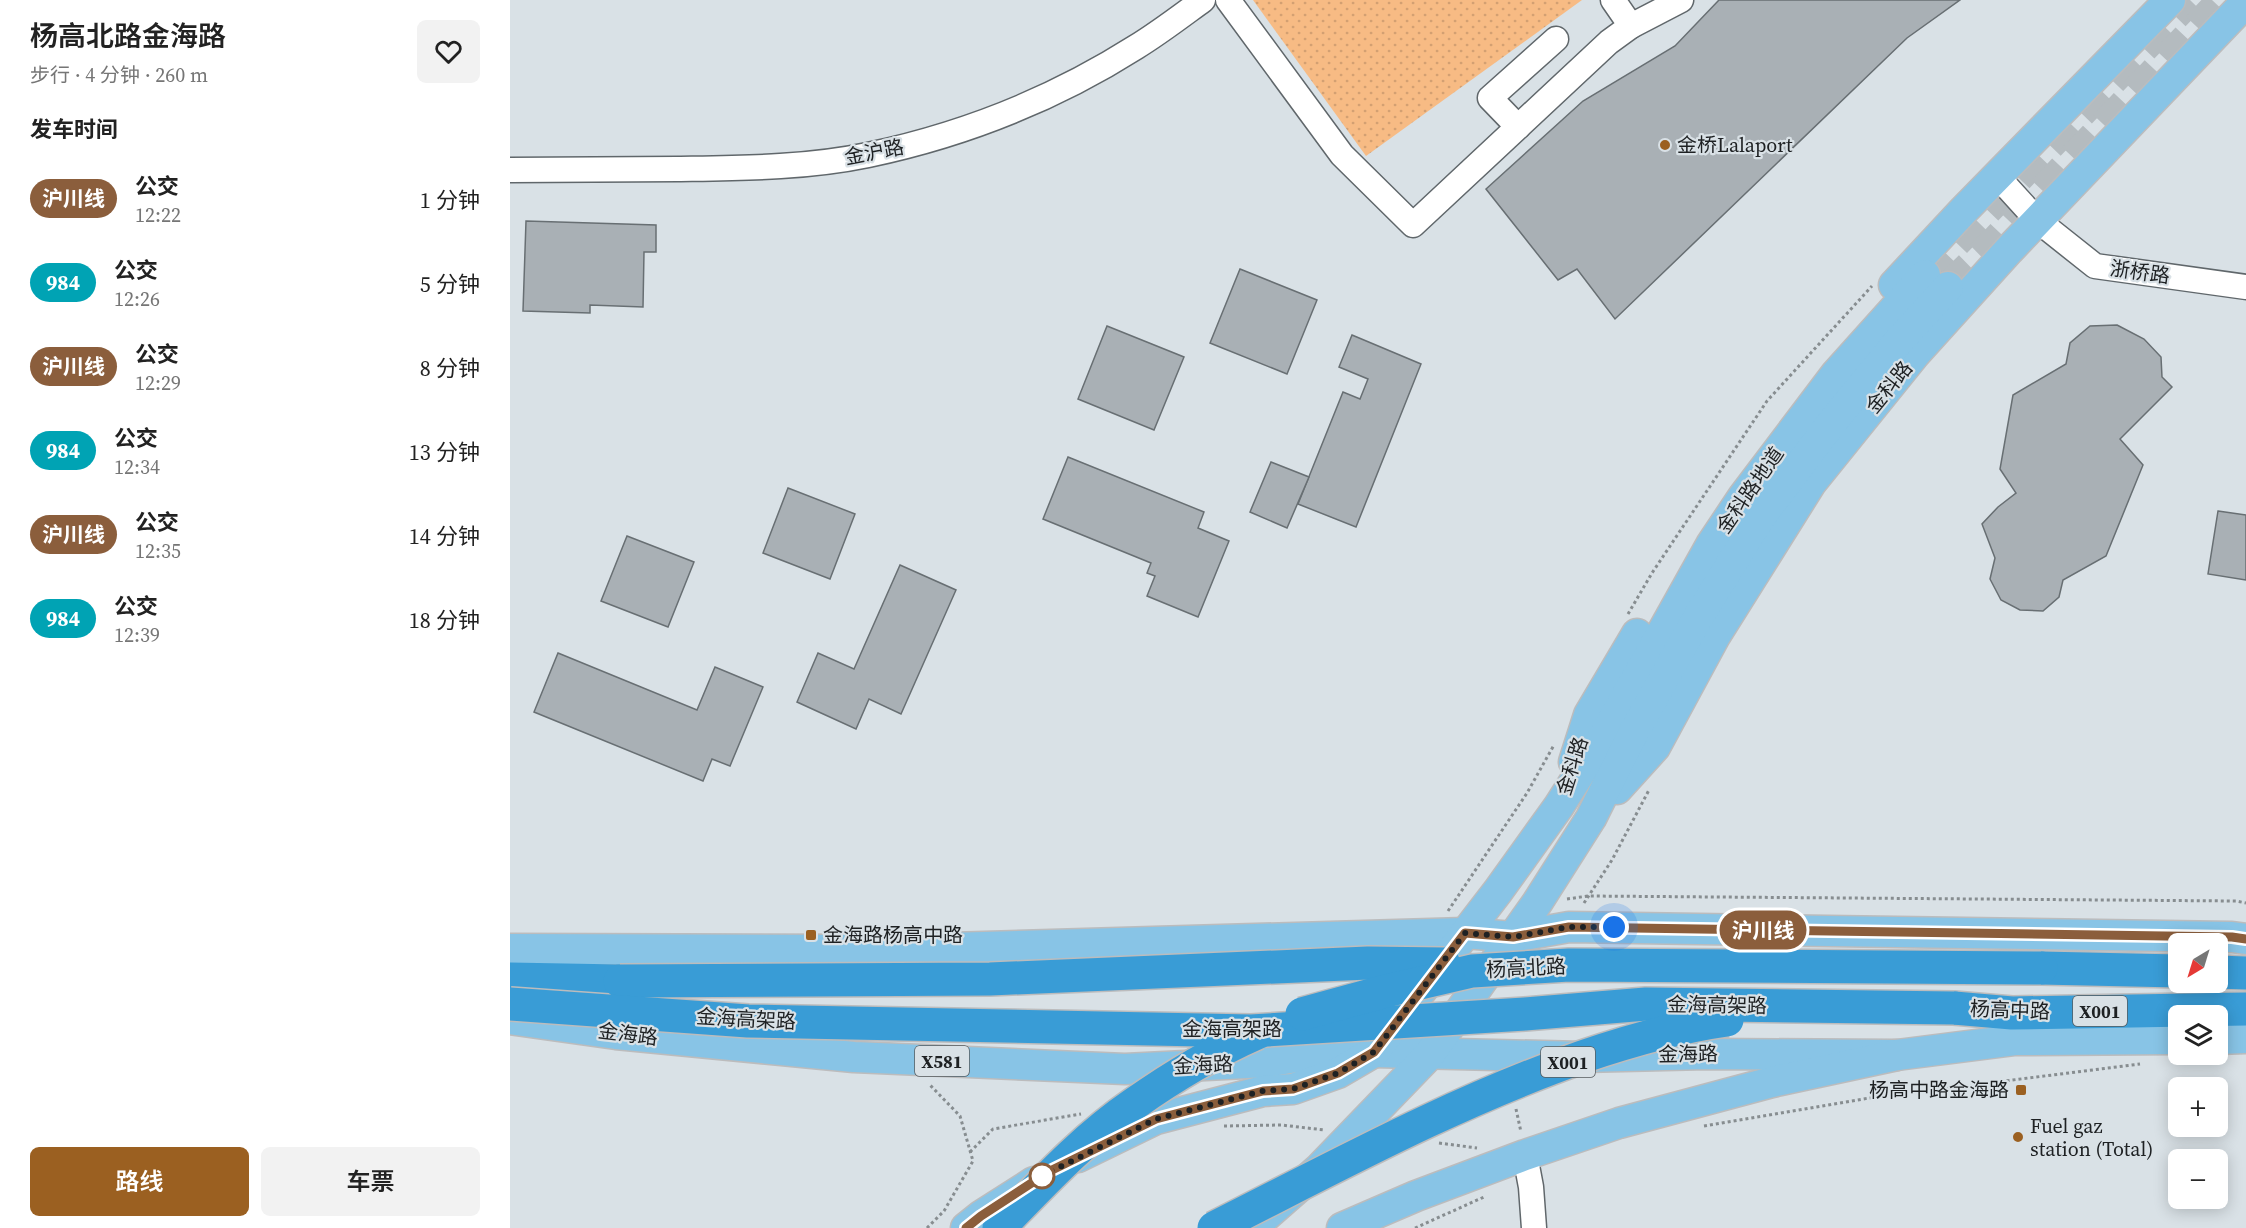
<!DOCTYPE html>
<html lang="zh">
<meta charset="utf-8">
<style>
:root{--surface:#fff;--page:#f2f2f2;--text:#222;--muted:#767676;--accent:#9b6021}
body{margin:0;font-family:"Source Serif 4","Noto Sans SC",serif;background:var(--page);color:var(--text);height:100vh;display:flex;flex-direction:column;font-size:22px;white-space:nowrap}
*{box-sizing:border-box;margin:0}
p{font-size:20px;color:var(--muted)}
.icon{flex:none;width:33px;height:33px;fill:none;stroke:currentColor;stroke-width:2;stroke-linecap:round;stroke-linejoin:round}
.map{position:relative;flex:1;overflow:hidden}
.side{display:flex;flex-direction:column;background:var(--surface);width:510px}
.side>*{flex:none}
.badge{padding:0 12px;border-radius:20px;font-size:21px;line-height:39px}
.needle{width:39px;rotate:218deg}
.buttons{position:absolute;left:1658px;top:933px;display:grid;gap:12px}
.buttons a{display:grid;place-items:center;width:60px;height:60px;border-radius:9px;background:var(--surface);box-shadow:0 3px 15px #0003;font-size:30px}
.you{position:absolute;width:30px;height:30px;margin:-15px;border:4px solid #fff;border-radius:50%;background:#1a73e8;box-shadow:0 0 0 9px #1a73e833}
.map>.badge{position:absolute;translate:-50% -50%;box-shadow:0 0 0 3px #fff}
h2{padding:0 30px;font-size:22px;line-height:54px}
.round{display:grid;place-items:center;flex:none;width:63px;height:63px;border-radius:9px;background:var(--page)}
.overview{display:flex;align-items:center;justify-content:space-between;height:102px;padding:0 30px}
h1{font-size:28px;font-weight:600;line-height:45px}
.cta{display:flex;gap:12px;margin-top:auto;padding:12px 30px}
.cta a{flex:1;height:69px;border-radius:9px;background:var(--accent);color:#fff;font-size:24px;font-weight:600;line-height:69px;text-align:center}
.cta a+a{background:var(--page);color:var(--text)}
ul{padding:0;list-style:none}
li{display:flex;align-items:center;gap:18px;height:84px;padding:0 30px}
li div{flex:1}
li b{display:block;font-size:22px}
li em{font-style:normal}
li .badge{min-width:66px;font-weight:700;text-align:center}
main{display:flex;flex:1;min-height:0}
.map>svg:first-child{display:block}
</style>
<main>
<section class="side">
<div class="overview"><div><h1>杨高北路金海路</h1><p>步行 · 4 分钟 · 260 m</p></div><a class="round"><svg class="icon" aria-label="heart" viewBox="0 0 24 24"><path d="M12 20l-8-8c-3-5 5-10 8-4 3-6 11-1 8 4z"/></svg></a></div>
<h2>发车时间</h2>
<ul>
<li><span class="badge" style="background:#8b5e3c;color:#fff">沪川线</span><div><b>公交</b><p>12:22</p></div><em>1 分钟</em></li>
<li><span class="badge" style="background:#00a3b4;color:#fff">984</span><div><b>公交</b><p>12:26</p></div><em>5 分钟</em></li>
<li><span class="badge" style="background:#8b5e3c;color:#fff">沪川线</span><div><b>公交</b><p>12:29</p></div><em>8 分钟</em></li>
<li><span class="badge" style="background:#00a3b4;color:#fff">984</span><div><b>公交</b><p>12:34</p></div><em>13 分钟</em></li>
<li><span class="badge" style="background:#8b5e3c;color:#fff">沪川线</span><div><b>公交</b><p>12:35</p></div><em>14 分钟</em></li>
<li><span class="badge" style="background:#00a3b4;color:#fff">984</span><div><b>公交</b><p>12:39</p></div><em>18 分钟</em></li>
</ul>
<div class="cta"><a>路线</a><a>车票</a></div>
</section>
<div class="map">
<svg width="1736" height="1228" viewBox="0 0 1736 1228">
<defs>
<pattern id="garden-dots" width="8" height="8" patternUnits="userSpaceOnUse" patternTransform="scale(1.5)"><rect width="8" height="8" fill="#f7bb84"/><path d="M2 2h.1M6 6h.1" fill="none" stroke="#d3a072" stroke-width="1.8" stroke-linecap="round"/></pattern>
</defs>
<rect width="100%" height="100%" fill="#d9e1e6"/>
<path fill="url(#garden-dots)" d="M743,0H1072L856,156Z"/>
<g fill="#a9b0b5" stroke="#686f73" stroke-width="1.5">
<path d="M1209,0H1450L1397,38L1105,319L1067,269L1048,280L976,189L1073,101L1165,46Z"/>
<path d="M16,221L146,225V252H134L133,307L80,305V313L13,311Z"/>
<path d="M730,269L807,300L777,374L700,343Z"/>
<path d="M1607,325L1634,339L1651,357L1652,377L1662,387L1610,439L1633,465L1596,556L1553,580L1549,597L1533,611L1510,610L1491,600L1480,579L1485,558L1472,524L1488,507L1506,493L1490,469L1503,395L1556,364L1560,343L1580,326Z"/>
<path d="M597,326L674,357L644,430L568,399Z"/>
<path d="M842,335L911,364L846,527L788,504L833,392L850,399L858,379L829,367Z"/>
<path d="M558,457L694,512L688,528L719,541L688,617L637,596L645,576L637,573L641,563L533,519Z"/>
<path d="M761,462L799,477L777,528L740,512Z"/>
<path d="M278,488L345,514L320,579L253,553Z"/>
<path d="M1708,511L1736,515V580L1698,574Z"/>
<path d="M117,536L184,562L158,627L91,601Z"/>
<path d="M390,565L446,590L391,714L359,699L346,729L287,702L308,653L344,669Z"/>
<path d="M48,653L187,710L205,667L253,687L220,766L202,759L193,781L24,712Z"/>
</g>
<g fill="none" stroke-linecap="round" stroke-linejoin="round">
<g stroke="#b4bbbf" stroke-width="30" stroke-dasharray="30 15" stroke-linecap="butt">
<path d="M1415,275L1680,0"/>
<path d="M1438,287L1486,240L1712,0"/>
</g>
<g stroke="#60676b" stroke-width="27">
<g id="minor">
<path d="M718,0L832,155L903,225L1099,42L1121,26L1103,0"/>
<path d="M1121,26L1171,0"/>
<path d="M1008,127L980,98L1046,39"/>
<path d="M0,170C56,170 112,169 168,169C231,168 296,168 358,155C453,135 544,99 626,47C649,33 671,16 693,0"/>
<path d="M1487,176L1527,220L1585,266L1736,287"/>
<path d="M1015,1155L1021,1187L1024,1228"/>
</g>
</g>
<g stroke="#bcbcbd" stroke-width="33">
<g id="major">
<path d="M1384,285L1454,210L1660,0"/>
<path d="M1064,762L1079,715L1127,634"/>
<path d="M1107,789L1145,747L1205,636L1301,483L1405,354L1499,250L1736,2"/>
<path d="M0,949L370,950L955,933L1003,937L1059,927L1722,937L1736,939"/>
<path d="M0,1019L106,1034L344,1057L615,1069L756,1062L822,1051L1072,1057L1197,1054L1387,1055"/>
<path d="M1707,1039L1736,1038"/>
<path d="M568,1157L646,1119L753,1091L783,1089L828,1073L864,1052L988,891L1049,806L1098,729L1201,545L1233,497L1326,374L1415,275"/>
<path d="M456,1228L471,1216L524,1182"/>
<path d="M742,1228L809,1169L919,1055L1027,903L1081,818L1124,732L1187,619L1249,519L1323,421L1388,342L1438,287"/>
<path d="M832,1228L906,1196L1015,1155L1109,1123L1262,1082L1387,1055L1505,1040L1668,1039"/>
</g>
</g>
<g stroke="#bcbcbd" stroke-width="36">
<g id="highway">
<path d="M1531,968L1668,971"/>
<path d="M1707,972L1736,973"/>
<path d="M0,979L110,981"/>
<path d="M1444,1008L1502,1013L1736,1009"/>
</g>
</g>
<g stroke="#878d90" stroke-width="3" stroke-dasharray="3 3" stroke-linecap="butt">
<path d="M1118,614L1142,573L1257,401L1362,286"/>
<path d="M1057,899L1078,896L1726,901L1736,903"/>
<path d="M1074,903L1102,860L1139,790"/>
<path d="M938,911L1017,793L1044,745"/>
<path d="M1673,1063L1702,1062"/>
<path d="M1006,1109L1011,1132"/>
<path d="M714,1126L771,1125L815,1130"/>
<path d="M1194,1126L1359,1098L1630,1064"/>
<path d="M929,1143L967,1148"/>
<path d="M460,1152L483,1129L571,1114"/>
<path d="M417,1228L434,1211L463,1161L450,1116L419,1084"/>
<path d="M905,1228L974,1197"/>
</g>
<use href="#minor" stroke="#fff" stroke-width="24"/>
<use href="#major" stroke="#88c4e6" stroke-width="30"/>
<use href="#highway" stroke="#399cd6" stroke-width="33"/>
<g stroke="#bcbcbd" stroke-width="36" stroke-linecap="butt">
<g id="highway-bridge">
<path d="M110,981L480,979L858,963L934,964"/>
<path d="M0,1004L238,1021L741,1031L1015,1014L1136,1004L1444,1008"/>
<path d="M792,1014L876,991L962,971L1059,965L1531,968"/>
<path d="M489,1228C531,1185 574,1138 624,1104C662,1077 704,1052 747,1033"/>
<path d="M704,1228C825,1167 944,1102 1072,1057C1119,1041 1167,1027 1217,1020"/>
</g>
</g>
<use href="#highway-bridge" stroke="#399cd6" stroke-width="33"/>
</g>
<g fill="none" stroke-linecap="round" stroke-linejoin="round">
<g stroke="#fff" stroke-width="14">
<path id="line" d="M456,1228L471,1216L540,1171L646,1119L753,1091L783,1089L828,1073L864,1052L955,933L1003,937L1059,927L1722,937L1736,939"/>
</g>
<use href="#line" stroke="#8b5e3c" stroke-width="9"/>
<path stroke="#1e2123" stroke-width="6" stroke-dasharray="0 10.8" d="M532,1176L646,1119L753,1091L783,1089L828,1073L864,1052L955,933L1003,937L1059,927H1104"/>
</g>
<g fill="#9b6021" stroke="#d9e1e6" stroke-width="2">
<circle cx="1155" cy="145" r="6"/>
<rect x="295" y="929" width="12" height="12" rx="3"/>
<rect x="1505" y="1084" width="12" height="12" rx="3"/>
<circle cx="1508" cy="1137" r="6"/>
</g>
<circle fill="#fff" stroke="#8b5e3c" stroke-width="3" cx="532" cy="1176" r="12"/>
<g text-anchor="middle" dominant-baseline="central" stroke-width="4.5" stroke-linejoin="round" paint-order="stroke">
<g fill="#d9e1e6" stroke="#565b5e" stroke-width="1.5">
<rect x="1563" y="996" width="54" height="30" rx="4.5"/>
<rect x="405" y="1046" width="54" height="30" rx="4.5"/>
<rect x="1031" y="1047" width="54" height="30" rx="4.5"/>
</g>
<g font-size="18" font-weight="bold" fill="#1e2123">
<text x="1590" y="1011">X001</text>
<text x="432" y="1061">X581</text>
<text x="1058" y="1062">X001</text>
</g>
<g font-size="20" fill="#1e2123" stroke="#d9e1e6" text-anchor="start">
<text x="1167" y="145">金桥Lalaport</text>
<text x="313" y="935">金海路杨高中路</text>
<text x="1499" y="1090" text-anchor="end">杨高中路金海路</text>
<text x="1520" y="1126">Fuel gaz<tspan x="1520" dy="23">station (Total)</tspan></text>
</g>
<g font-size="20" fill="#1e2123" stroke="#d9e1e6">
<text transform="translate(364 152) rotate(-11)">金沪路</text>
<text transform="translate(1630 272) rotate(8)">浙桥路</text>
<text transform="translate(1379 387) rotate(-51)">金科路</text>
<text transform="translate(1240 490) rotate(-55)">金科路地道</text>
<text transform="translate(1062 766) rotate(-72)">金科路</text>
<text transform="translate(1016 968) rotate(-3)">杨高北路</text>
<text transform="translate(1207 1005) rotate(1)">金海高架路</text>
<text transform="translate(1500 1010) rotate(2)">杨高中路</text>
<text transform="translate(236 1019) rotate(3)">金海高架路</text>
<text x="722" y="1029">金海高架路</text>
<text transform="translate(118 1034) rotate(7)">金海路</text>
<text transform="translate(1178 1054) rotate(-1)">金海路</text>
<text transform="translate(693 1065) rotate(-3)">金海路</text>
</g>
</g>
</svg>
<div class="buttons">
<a><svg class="needle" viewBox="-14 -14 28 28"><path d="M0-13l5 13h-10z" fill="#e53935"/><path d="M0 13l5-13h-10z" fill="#767676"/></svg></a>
<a><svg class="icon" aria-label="layers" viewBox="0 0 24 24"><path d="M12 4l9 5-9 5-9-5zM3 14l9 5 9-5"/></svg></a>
<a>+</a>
<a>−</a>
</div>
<div class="you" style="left:1104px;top:927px"></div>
<b class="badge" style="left:1253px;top:930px;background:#8b5e3c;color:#fff">沪川线</b>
</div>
</main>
